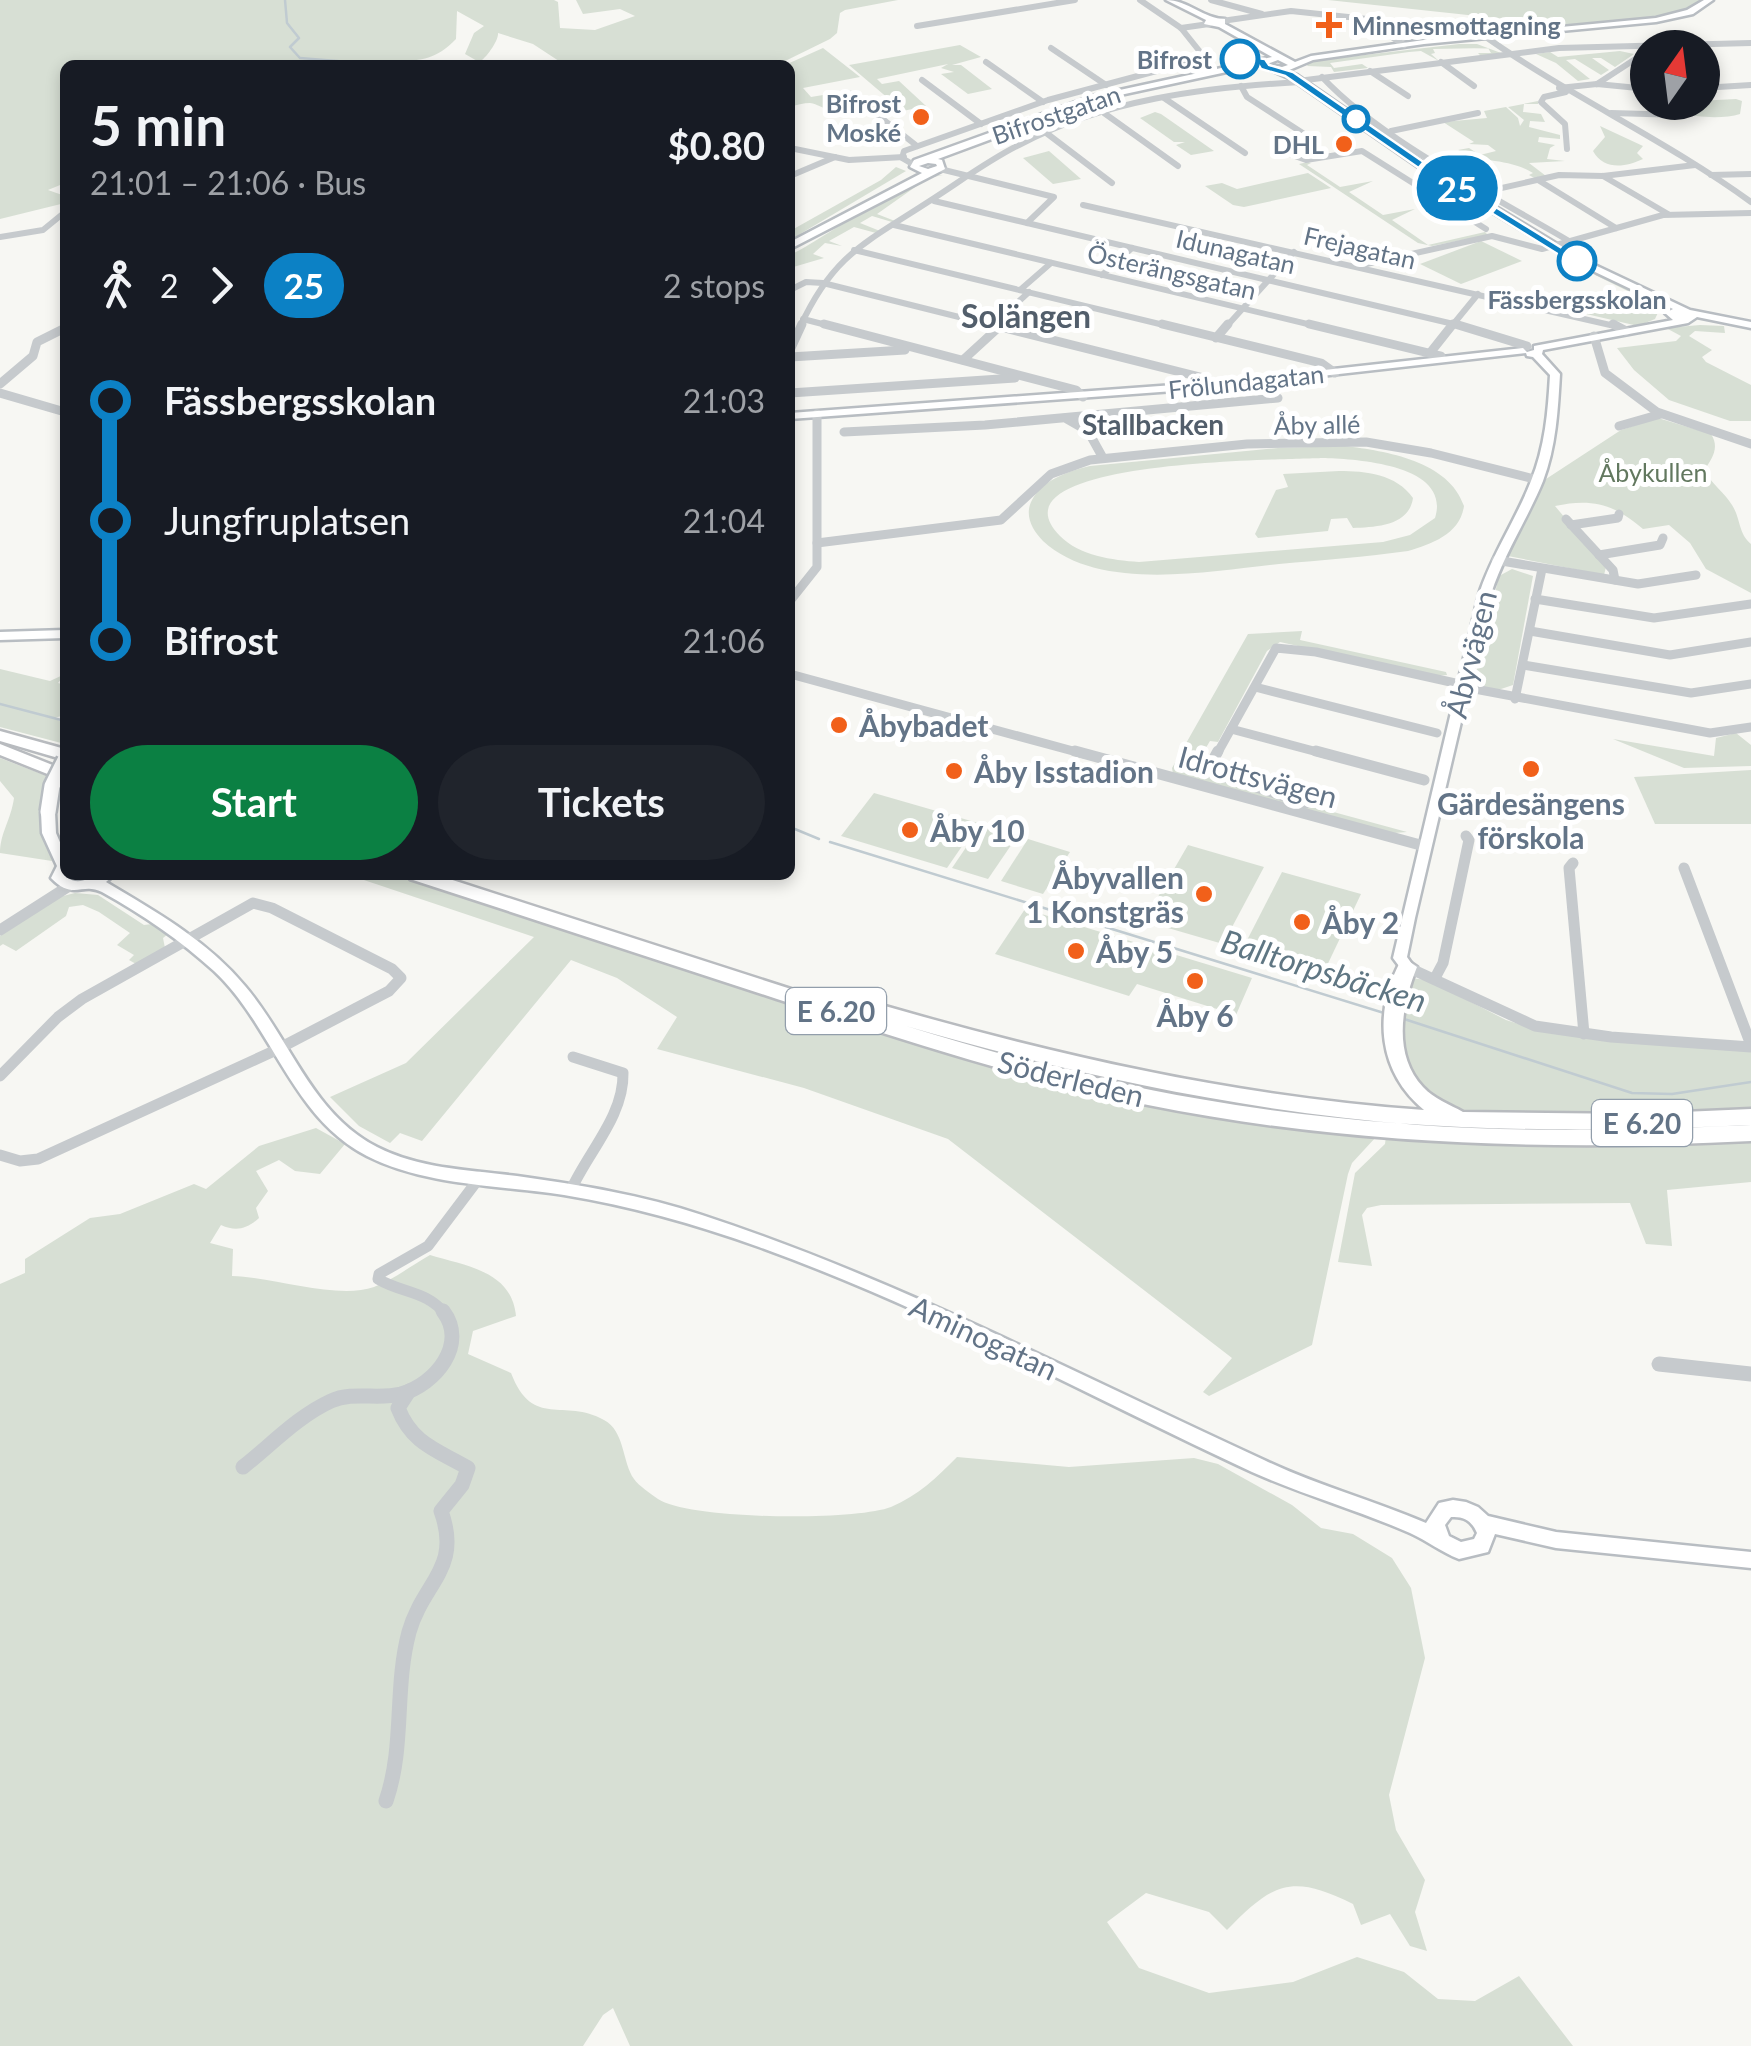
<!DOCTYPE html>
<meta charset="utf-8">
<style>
:root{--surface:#171b24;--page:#20242c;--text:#f1f3f6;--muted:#9ea1a6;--accent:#0b8043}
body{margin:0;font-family:Lato,sans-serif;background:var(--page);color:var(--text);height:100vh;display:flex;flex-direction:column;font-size:38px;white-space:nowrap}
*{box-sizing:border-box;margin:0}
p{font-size:32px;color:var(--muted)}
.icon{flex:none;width:55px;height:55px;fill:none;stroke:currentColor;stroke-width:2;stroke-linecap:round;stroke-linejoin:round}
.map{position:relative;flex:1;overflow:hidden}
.drawer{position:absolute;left:60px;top:60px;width:735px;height:820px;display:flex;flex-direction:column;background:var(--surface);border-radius:15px;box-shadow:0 5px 15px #0003}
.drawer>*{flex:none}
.badge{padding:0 20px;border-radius:32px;font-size:35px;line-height:65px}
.needle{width:65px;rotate:14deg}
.fabs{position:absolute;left:1630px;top:30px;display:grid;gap:20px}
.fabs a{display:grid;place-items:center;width:90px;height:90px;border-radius:50%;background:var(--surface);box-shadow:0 5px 15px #0003;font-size:50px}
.map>.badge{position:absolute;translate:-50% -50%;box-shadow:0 0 0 5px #fff}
.legs{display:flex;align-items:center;gap:15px;height:110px;padding:0 30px;font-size:32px}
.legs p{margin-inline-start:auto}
.headline{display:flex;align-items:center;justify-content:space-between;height:170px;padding:0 30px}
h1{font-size:55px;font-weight:700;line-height:75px}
.action{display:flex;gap:20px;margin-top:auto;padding:20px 30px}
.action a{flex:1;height:115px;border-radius:60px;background:var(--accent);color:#fff;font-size:40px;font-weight:700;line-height:115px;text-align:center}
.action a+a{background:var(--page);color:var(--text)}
ul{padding:0 30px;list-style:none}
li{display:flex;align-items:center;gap:35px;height:120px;font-size:38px}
li i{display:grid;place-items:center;width:15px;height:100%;margin:0 12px;background:currentColor}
li i::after{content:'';width:25px;height:25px;margin:-12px;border:8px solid;border-radius:50%;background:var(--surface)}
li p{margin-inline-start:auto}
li:first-child i{background:linear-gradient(#0000 50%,currentColor 0)}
li:last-child i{background:linear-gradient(currentColor 50%,#0000 0)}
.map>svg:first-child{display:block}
</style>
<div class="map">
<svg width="1751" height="2046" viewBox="0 0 1751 2046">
<rect width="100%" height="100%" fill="#f7f7f3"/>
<g fill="#d7dfd4" fill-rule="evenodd">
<path d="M0,0H554L558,2L560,28L595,30L635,16L620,9L583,14L576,0H898L845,10L840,13L837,33L830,39L777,65H565L533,44L498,33C499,40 486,59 479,62L465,54L474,33L484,26L457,11L456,39C423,74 396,53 356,65H65V183L48,190L65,196V203L0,219Z"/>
<path d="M1328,0H1705L1665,17L1562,25Z"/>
<path d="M1459,44H1477L1501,53L1481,56L1478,53H1491L1488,48L1433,49L1435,53L1431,54L1439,61L1421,51L1409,52L1330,63L1334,68L1362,64L1368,68L1334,72L1331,67L1307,66L1309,63L1304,62Z"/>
<path d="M960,45L981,57L952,65H961L992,89L968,94L941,74L954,72L941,68L948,64L877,79L882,84L899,81L926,106L903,111L849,65Z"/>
<path d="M823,48L860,77L803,88L811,97L823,95L835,105C823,112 822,105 810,103C804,103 796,105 790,107L794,99L790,98V65H785Z"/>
<path d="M1620,51L1634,54L1615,67L1601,58H1592L1609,70L1601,75L1575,59L1566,60L1590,79L1578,81L1556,63L1536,54L1550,52L1558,57Z"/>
<path d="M1736,99L1742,101L1740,114C1724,119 1696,118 1681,112C1671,108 1668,104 1658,103Z"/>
<path d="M1538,101V104H1524L1523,112L1541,114L1545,122L1530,121L1529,127L1560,135V139L1539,137L1538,142L1555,145L1550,148L1547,159L1565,161L1529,163L1546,176L1536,179L1529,175L1533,173C1507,157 1480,164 1458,150L1469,148L1480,155L1496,151L1488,145L1469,144L1474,142L1443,122L1487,118L1484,111L1506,107L1518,118L1520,126L1524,120L1508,107Z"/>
<path d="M1155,112L1161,114L1214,151L1191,155L1176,145L1185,142H1174L1140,118Z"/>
<path d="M1600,126L1643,146L1637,153L1643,159C1626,167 1604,171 1593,151L1605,137Z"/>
<path d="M1049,151L1081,179L1053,184L1023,158Z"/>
<path d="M1308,162L1311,163L1307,165L1340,187L1373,181L1349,192L1383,215L1415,209L1392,220L1428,245L1485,232L1488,235L1432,246L1418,243L1299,164Z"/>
<path d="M896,167L906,171L790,240V231L881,180Z"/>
<path d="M1308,173L1331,188L1244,207L1233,205L1205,186L1222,183L1237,189Z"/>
<path d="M943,175L928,178L877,214L895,221L892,222L872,216L860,223L880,231L876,233L854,227L829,241L842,246L825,243L813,254L824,258L790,268V255C829,237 904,176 943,175Z"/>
<path d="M1481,241L1522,261L1461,284L1420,264Z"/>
<path d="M1598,274L1662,304L1655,319L1638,326L1569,310L1603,296L1624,306L1642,298L1595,275Z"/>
<path d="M1700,325L1724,326L1725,333L1695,331L1689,336L1712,350L1702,357L1706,362L1751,385V421H1730L1669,400L1634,370L1617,348L1676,341L1681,336L1666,328Z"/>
<path d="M1658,418L1711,434C1720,448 1712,458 1704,471C1712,484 1725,493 1732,505C1741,519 1738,533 1751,544V593L1706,569L1690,543L1669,525L1643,529C1614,504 1592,498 1555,506L1606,567L1604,575L1508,556L1546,479L1621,430Z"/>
<path d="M1345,446C1386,451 1449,461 1464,506C1460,534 1432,544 1408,551C1366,557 1322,560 1279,564C1210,571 1099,593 1043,541C1032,530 1024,515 1032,500C1042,480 1069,471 1090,466L1278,448ZM1322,458C1355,459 1452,464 1435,518L1410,535L1383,542L1139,562C1112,560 1080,556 1060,536C983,458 1292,460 1322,458Z"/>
<path d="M1339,471C1366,471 1396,474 1413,498C1409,526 1376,527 1353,528L1347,518L1331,519L1328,531L1258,538L1255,534L1276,490L1288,487L1283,474Z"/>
<path d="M1512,569L1533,576L1513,685L1498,690L1482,688L1475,676L1499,576Z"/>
<path d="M1302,631L1300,640L1446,672L1447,675L1434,676L1280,642L1267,651L1218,742L1210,741L1195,766L1202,769L1198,775L1407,832L1394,833L1173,774L1172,768L1248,634Z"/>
<path d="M0,669L50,681L65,674L58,683L65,685V715L54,718L65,724V744L0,727Z"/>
<path d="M1736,733L1751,745V766L1684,768L1613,739L1714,756L1716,738Z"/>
<path d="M0,758L47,776L42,822L52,861L0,853C0,833 11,820 14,798L0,781Z"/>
<path d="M1751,770V824H1655L1634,777Z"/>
<path d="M874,793L978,823L947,868L841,836Z"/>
<path d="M982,824L1018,835L988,879L952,868Z"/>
<path d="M1028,839L1070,852L1043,894L1001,881Z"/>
<path d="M1188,845L1264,867L1223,944L1144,921Z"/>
<path d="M1282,872L1361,894L1323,974L1242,950Z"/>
<path d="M349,875H396L1004,1070L1172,1109L1376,1137L1352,1163L1348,1174L1312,1345L1209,1396L1203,1392L1232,1358L948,1139L804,1088L657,1049L677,1017L617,978L571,960L422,1141L400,1133L390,1143L359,1126L330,1097L406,1063L534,937Z"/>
<path d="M75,893L98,895L144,925L152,924L168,934L163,938L165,948L136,964L129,960L134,955L117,945L130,933L99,912L83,905L69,907L66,916L16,951L3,944L0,946V936L55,898Z"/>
<path d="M1025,909L1252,978L1236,1015L1137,984L1129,996L995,954Z"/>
<path d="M1409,978L1428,980L1506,1020L1545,1032L1751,1050V1107C1669,1111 1586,1116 1504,1112C1482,1111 1456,1113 1436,1102C1391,1079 1395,1018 1409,978Z"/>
<path d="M316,1128L345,1144L320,1174L295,1171L279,1160L256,1171L268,1191L256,1208L259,1218C247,1229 236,1232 221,1225L210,1243L233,1249L232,1276C274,1277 337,1300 374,1287C393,1280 412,1265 430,1255C466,1266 512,1271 516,1316L473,1331L468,1354L511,1373C533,1430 564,1397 604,1420C625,1431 622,1462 634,1479C639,1486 651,1494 658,1499C689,1520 855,1521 891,1507C919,1495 936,1478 957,1457L1069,1467L1194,1458L1218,1464L1292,1505L1321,1528L1353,1534L1392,1558L1411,1588L1425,1658L1389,1795L1396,1830L1425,1880L1415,1912L1427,1951L1410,1946L1390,1914L1361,1925L1353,1904C1291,1873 1273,1883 1227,1930L1209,1912L1146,1893L1107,1922L1139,1968L1209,1993L1293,1982L1357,1957L1404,1972L1438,1999L1475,2001L1519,1976L1573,2046H630L613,2008L603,2015L583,2046H0V1284L25,1273V1259L90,1218L120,1214L194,1184L206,1189L259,1146Z"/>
<path d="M1386,1136L1544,1145L1751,1139V1182L1667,1190L1672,1246L1646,1244L1630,1203L1381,1205L1367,1208L1362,1215L1372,1266L1338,1262L1355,1173L1385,1144Z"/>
</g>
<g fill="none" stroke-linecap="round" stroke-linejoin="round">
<g stroke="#c0cbd1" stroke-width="2.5">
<path d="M285,0L287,23L299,38L290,47L299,57"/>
<path d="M300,58L386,65"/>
<path d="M400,64H420"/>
<path d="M430,64L485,65"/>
<path d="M0,704L65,721"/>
<path d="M790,827L819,839"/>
<path d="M830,842L1384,1013"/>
<path d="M1401,1018L1632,1093L1672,1094L1751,1082"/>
</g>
<g stroke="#b8bdc2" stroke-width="5">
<g id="secondary">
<path d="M1166,0C1188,0 1204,19 1225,19V24L1295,62L1311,56L1424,40L1656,18L1687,10L1704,0H1713L1693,14L1656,22L1424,44L1313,60L1287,71L1297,75L1427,165L1580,258L1690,310L1751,322V328L1697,317L1688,323L1543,350L1542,354L1560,374C1558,410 1556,447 1543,481C1527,520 1504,554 1491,594L1415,918L1407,957L1414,967L1407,972L1402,970L1393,958L1479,594C1492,554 1516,520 1531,481C1545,447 1548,411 1550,375L1533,357L1527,356L1526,353L1215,388L790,419V413L1215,382L1523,348L1527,352L1534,350V346L1673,320L1665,313L1673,309L1574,262L1421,169L1291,79L1259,65L1097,100L938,159L942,160L945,169L790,249V242L922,173L910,167L914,160L1092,96L1272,57L1219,27L1204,24L1206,20ZM1278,60L1288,65L1282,67L1267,64ZM928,163L936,164L937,166L928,169L919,166Z"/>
<path d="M65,630V638L0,640V632Z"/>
<path d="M48,808L55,812L56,833L65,854L66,877C79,886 87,878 99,875C104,874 109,875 114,875L106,882C155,911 208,941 245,986C291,1040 311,1113 377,1147C420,1169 471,1170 517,1176C580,1185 643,1195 702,1215C897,1279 1078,1375 1264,1460C1316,1485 1372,1500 1426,1523L1439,1503L1453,1500L1466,1502L1478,1507L1488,1516L1556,1532L1751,1552V1568L1556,1548L1495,1534L1488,1552L1459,1559C1441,1552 1428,1541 1410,1533C1358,1510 1303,1495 1252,1472C1088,1396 929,1308 759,1247C695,1224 631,1206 564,1195C500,1185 426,1186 367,1156C291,1117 273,1026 214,971C181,941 142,914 102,892C82,882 73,901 51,878L57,866L42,833L41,812ZM1451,1517C1464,1516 1472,1521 1477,1533L1474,1539L1461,1542L1449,1536L1445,1525Z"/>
</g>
</g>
<g stroke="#b8bbbf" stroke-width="5">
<g id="highway">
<path d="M0,731L65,749V760L0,741Z"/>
<path d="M0,744L65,770V781L0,755Z"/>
<path d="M408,875H437L878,1017L875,1013L878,1008L885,1006C1062,1057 1240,1097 1424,1110C1378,1072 1373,1014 1400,962L1407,960L1417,967C1402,1004 1392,1054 1423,1087C1434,1099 1449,1104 1463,1112L1637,1114L1751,1109V1125C1640,1130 1529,1133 1418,1125C1243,1111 1074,1075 906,1026C1003,1056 1100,1082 1200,1099C1382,1131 1566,1134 1751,1125V1141C1549,1151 1347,1145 1148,1105C1022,1079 900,1039 777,999C655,959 533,919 410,879Z"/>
</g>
</g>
<g stroke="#c6cacd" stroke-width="6">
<path d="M1211,0L1262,14"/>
<path d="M1382,20L1384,32L1404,45"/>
<path d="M1222,21L1291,11L1434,26H1521"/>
<path d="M917,26L1075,0"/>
<path d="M1181,28L1209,24"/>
<path d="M1483,35C1569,96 1666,140 1751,202"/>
<path d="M1051,48L1106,85"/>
<path d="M986,62L1043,102"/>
<path d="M1441,62L1474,86"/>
<path d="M1370,71L1408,96"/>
<path d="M1322,77C1381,140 1493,196 1569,241"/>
<path d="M922,80L981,124"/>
<path d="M1306,80L1559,48L1751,43"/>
<path d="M1597,84L1640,56"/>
<path d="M1241,86L1247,97L1312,139"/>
<path d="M1559,88L1597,84L1648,89"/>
<path d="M1702,88L1751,85"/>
<path d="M1566,92L1544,97L1541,102L1565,124L1567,149"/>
<path d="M851,94L917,146"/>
<path d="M1164,98L1245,153"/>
<path d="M1104,113L1178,166"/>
<path d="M1611,113L1682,115"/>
<path d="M1391,131L1478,113"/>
<path d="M1045,132L1112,183"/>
<path d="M790,148L849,160L904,157"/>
<path d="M1292,155L1306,160L1362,151L1486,229"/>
<path d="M914,165L902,158L904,151L1048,100L1205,58L1181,28L1140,0"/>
<path d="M940,169L1054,197L1027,223"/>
<path d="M1711,175L1751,174"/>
<path d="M790,176L835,157"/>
<path d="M1603,176L1668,214"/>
<path d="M1538,180L1616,228"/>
<path d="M1484,192L1559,175L1603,176L1695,165"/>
<path d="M934,201L1466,327"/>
<path d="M1083,205L1619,327"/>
<path d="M894,225L1320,327"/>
<path d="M0,237L43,230L65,212"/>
<path d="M854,250L1172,327"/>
<path d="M1362,265L1492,236L1542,249L1663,215L1751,213"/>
<path d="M1102,275L1132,248"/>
<path d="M790,290L806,282L823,283L999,327"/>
<path d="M1020,290L1051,263"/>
<path d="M803,319L834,327"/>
<path d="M993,325L1029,292"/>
<path d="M800,327C833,255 865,243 928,202C958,183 987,161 1019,145C1103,100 1206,87 1300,82"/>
<path d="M1226,327L1294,252"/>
<path d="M1451,327L1478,294"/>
</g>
<g stroke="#c6cacd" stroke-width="9">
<path d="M824,324L1076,390L1083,397"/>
<path d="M989,324L1208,379"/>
<path d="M1162,324L1321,363L1335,373"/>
<path d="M1309,324L1441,356"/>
<path d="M1455,324L1527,346"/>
<path d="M1613,324L1626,331"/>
<path d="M1594,336L1605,373L1657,412L1751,444"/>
<path d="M1216,338L1228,324"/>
<path d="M790,350L802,324"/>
<path d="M1430,353L1453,324"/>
<path d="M790,357L905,350"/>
<path d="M963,360L999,327"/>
<path d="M0,384L33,356L37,342L65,328"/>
<path d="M0,393L65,412"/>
<path d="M790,393L1015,378"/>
<path d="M1067,419L1088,431L1103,458"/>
<path d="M1619,426L1661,414"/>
<path d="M844,432L985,425L1278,398"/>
<path d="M1566,519L1613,570L1615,580"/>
<path d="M1571,525L1618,518L1619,514"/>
<path d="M817,543L1001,520L1051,474L1090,460L1247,444L1366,442L1431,453L1538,480"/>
<path d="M1599,555L1660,545L1663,538"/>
<path d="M1496,560L1638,584L1696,575"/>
<path d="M1535,599L1654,618L1751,604"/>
<path d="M790,601L817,567V414"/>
<path d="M1530,631L1670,655L1751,642"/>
<path d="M1523,665L1691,693L1751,684"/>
<path d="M790,674L1084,754"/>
<path d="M1255,687L1437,733"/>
<path d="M1464,687L1710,733L1751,727"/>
<path d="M1515,699L1542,569"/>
<path d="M1231,729L1325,754"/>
<path d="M1217,754L1276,648L1316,652L1464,685"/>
</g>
<g stroke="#c6cacd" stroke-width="11">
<path d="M1075,751L1424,846"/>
<path d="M1218,751L1207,771L1306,803"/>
<path d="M1316,751L1424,780"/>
<path d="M1573,863L1569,868L1584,1034"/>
<path d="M1684,868L1751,1045"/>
<path d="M0,930L69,886"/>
<path d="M1407,967L1535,1026L1611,1037L1751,1047"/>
<path d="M1435,978L1443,963L1469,840L1466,836"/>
<path d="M0,1076L58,1017L82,999L253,903L272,908L392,969L401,978L389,991L274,1051L38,1159L20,1161L0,1155"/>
<path d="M571,1190C588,1152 624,1116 623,1073L573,1057"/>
<path d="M445,1314C428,1291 401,1293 378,1279L379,1274L428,1246L480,1177"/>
</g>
<g stroke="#c6cacd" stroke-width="15">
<path d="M1659,1364L1751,1374"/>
<path d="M243,1467C271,1445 298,1416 331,1401C353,1391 378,1400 401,1394C436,1384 468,1344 443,1311"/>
<path d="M386,1801C405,1746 394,1688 409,1632C423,1582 462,1569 441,1511L462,1485L468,1468C437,1450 412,1444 398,1408L409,1391"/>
</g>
<use href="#secondary" fill="#fff" fill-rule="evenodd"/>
<use href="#highway" fill="#fff" fill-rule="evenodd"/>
<g stroke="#b8bdc2" stroke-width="20" stroke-linecap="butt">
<path id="secondary-bridge" d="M48,812L52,786L65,760"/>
</g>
<use href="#secondary-bridge" stroke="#fff" stroke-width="15"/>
</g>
<path fill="#0c81c5" stroke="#fff" stroke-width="2.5" d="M1240,56L1265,59L1269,65L1293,72L1428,165L1583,261L1572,263L1420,169L1285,76L1261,69L1258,64L1236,61Z"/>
<g fill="#f1601a" stroke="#fff" stroke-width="4">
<path d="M1324 10h10v10h10v10h-10v10h-10v-10h-10v-10h10z"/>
<circle cx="921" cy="117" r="10"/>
<circle cx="1344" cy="144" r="10"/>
<circle cx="839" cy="725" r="10"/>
<circle cx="1531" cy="769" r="10"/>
<circle cx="954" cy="771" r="10"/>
<circle cx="910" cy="830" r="10"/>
<circle cx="1204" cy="894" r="10"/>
<circle cx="1302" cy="922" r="10"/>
<circle cx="1076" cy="951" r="10"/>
<circle cx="1195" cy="981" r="10"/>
</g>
<g fill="#fff" stroke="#0c81c5" stroke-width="5">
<circle cx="1240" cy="59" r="18"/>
<circle cx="1356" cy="119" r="12"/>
<circle cx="1577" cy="261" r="18"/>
</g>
<g text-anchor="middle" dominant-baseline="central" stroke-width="10" stroke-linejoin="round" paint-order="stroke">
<g font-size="25" font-weight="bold" fill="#637487" stroke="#fff" text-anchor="end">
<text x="1352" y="25" text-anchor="start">Minnesmottagning</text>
<text x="901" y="103">Bifrost<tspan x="901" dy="29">Moské</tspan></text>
<text x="1324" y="144">DHL</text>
</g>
<g font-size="25" font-weight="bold" fill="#637487" stroke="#fff" text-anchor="end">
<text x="1212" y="59">Bifrost</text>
<text x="1577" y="299" text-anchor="middle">Fässbergsskolan</text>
</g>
<g font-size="25" fill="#637487" stroke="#fff">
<text transform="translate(1056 114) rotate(-19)">Bifrostgatan</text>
<text transform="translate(1360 247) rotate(13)">Frejagatan</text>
<text transform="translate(1236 251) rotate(13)">Idunagatan</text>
<text transform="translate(1172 271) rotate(13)">Österängsgatan</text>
<text transform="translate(1246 381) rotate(-6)">Frölundagatan</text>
<text transform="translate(1317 424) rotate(-1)">Åby allé</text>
</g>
<g font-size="25" fill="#62785f" stroke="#fff">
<text x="1653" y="472">Åbykullen</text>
</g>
<g font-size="28" font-weight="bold" fill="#525e6b" stroke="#fff">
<text x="1153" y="424">Stallbacken</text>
</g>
<g fill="#fff" stroke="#929eab" stroke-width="2.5">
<rect x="786" y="988" width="100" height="46" rx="8"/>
<rect x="1592" y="1100" width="100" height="46" rx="8"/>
</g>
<g font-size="28" font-weight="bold" fill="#637487">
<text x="836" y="1011">E 6.20</text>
<text x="1642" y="1123">E 6.20</text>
</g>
<g font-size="30" fill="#637487" stroke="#fff">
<text transform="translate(1470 654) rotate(-76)">Åbyvägen</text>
<text transform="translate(1258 776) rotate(15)">Idrottsvägen</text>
<text transform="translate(1071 1078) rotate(14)">Söderleden</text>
<text transform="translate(984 1337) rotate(25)">Aminogatan</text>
</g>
<g font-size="30" font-weight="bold" fill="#637487" stroke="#fff" text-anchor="start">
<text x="859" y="725">Åbybadet</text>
<text x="974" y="771">Åby Isstadion</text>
<text x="1531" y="803" text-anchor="middle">Gärdesängens<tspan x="1531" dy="34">förskola</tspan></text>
<text x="930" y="830">Åby 10</text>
<text x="1184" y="877" text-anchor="end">Åbyvallen<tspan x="1184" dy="34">1 Konstgräs</tspan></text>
<text x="1322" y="922">Åby 2</text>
<text x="1096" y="951">Åby 5</text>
<text x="1195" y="1015" text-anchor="middle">Åby 6</text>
</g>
<g font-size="32" font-weight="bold" fill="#525e6b" stroke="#fff">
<text x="1026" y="315">Solängen</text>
</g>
<g font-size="32" font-style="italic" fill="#5f7683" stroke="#fff">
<text transform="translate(1324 970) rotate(17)">Balltorpsbäcken</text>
</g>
</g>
</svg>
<div class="fabs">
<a><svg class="needle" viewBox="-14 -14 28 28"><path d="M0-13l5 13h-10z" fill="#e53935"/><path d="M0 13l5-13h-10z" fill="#9ea1a6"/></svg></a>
</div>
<b class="badge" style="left:1457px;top:188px;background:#0c81c5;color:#fff">25</b>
<section class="drawer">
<div class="headline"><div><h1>5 min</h1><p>21:01 – 21:06 · Bus</p></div><b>$0.80</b></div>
<div class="legs"><svg class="icon" aria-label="walk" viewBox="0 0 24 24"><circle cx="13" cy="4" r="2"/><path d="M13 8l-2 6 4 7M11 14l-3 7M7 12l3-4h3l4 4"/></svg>2<svg class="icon" aria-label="forward" viewBox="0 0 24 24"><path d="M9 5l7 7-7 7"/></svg><b class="badge" style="background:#0c81c5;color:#fff">25</b><p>2 stops</p></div>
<ul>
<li><i style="color:#0c81c5"></i><b>Fässbergsskolan</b><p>21:03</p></li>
<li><i style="color:#0c81c5"></i><span>Jungfruplatsen</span><p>21:04</p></li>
<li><i style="color:#0c81c5"></i><b>Bifrost</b><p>21:06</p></li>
</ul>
<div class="action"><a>Start</a><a>Tickets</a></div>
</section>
</div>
